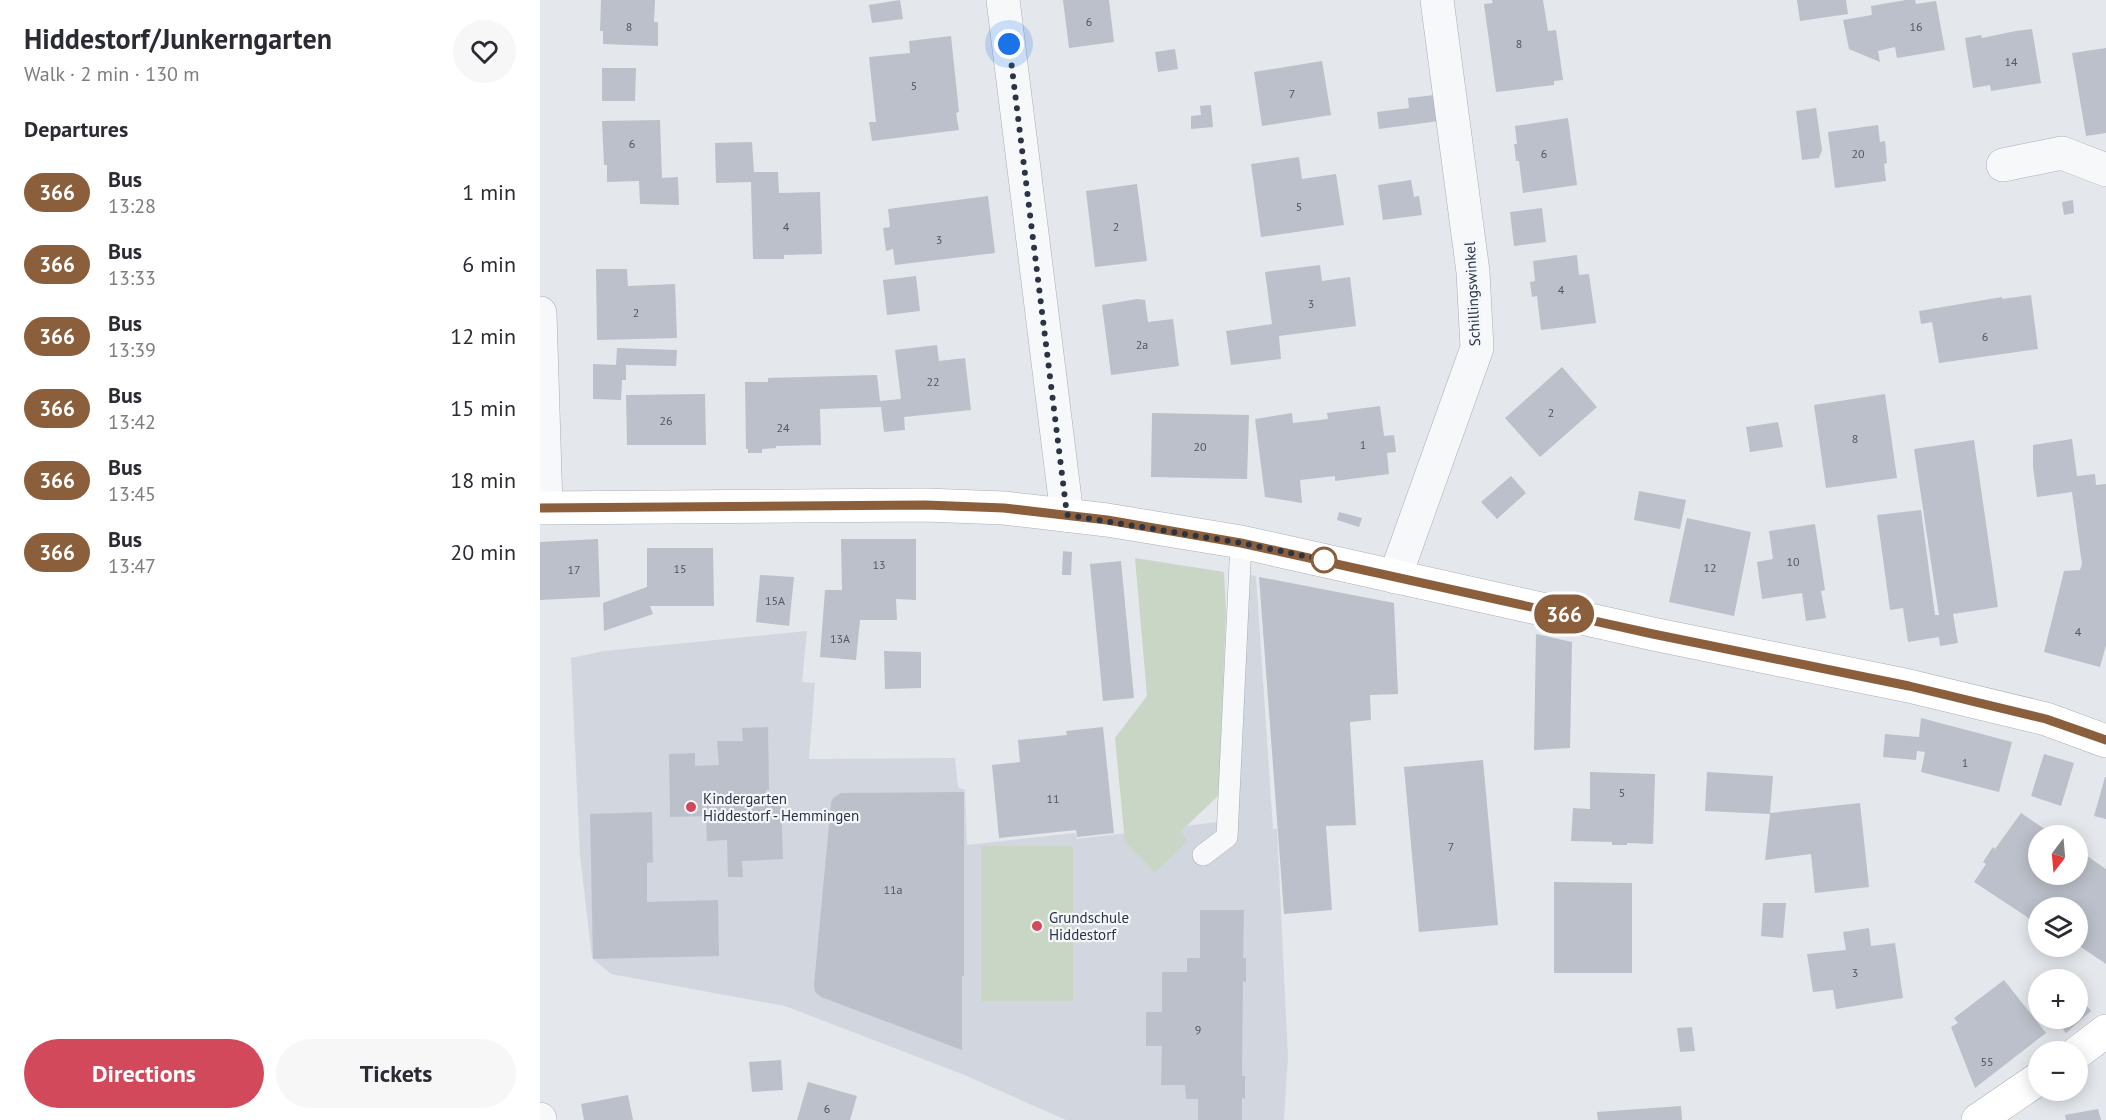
<!DOCTYPE html>
<meta charset="utf-8">
<style>
:root{--surface:#fff;--page:#f7f7f7;--text:#2b2b33;--muted:#7c7c81;--accent:#d1495b}
body{margin:0;font-family:"PT Sans",sans-serif;background:var(--page);color:var(--text);height:100vh;display:flex;flex-direction:column;font-size:22px;white-space:nowrap}
*{box-sizing:border-box;margin:0}
p{font-size:20px;color:var(--muted)}
.icon{flex:none;width:33px;height:33px;fill:none;stroke:currentColor;stroke-width:2;stroke-linecap:round;stroke-linejoin:round}
.map{position:relative;flex:1;overflow:hidden}
.drawer{display:flex;flex-direction:column;background:var(--surface);width:540px}
.drawer>*{flex:none}
.badge{padding:0 12px;border-radius:20px;font-size:21px;line-height:39px}
.needle{width:39px;rotate:196deg}
.tools{position:absolute;left:1488px;top:825px;display:grid;gap:12px}
.tools a{display:grid;place-items:center;width:60px;height:60px;border-radius:50%;background:var(--surface);box-shadow:0 3px 15px #0003;font-size:30px}
.you{position:absolute;width:30px;height:30px;margin:-15px;border:4px solid #fff;border-radius:50%;background:#1a73e8;box-shadow:0 0 0 9px #1a73e833}
.map>.badge{position:absolute;translate:-50% -50%;box-shadow:0 0 0 3px #fff}
h2{padding:0 24px;font-size:22px;line-height:54px}
.round{display:grid;place-items:center;flex:none;width:63px;height:63px;border-radius:32px;background:var(--page)}
.summary{display:flex;align-items:center;justify-content:space-between;height:102px;padding:0 24px}
h1{font-size:28px;font-weight:800;line-height:45px}
.action{display:flex;gap:12px;margin-top:auto;padding:12px 24px}
.action a{flex:1;height:69px;border-radius:36px;background:var(--accent);color:#fff;font-size:24px;font-weight:800;line-height:69px;text-align:center}
.action a+a{background:var(--page);color:var(--text)}
ul{padding:0;list-style:none}
li{display:flex;align-items:center;gap:18px;height:72px;padding:0 24px}
li div{flex:1}
li b{display:block;font-size:22px}
li em{font-style:normal}
li .badge{min-width:66px;font-weight:700;text-align:center}
main{display:flex;flex:1;min-height:0}
.map>svg:first-child{display:block}
</style>
<main>
<section class="drawer">
<div class="summary"><div><h1>Hiddestorf/Junkerngarten</h1><p>Walk · 2 min · 130 m</p></div><a class="round"><svg class="icon" aria-label="heart" viewBox="0 0 24 24"><path d="M12 20l-8-8c-3-5 5-10 8-4 3-6 11-1 8 4z"/></svg></a></div>
<h2>Departures</h2>
<ul>
<li><span class="badge" style="background:#8b5e3c;color:#fff">366</span><div><b>Bus</b><p>13:28</p></div><em>1 min</em></li>
<li><span class="badge" style="background:#8b5e3c;color:#fff">366</span><div><b>Bus</b><p>13:33</p></div><em>6 min</em></li>
<li><span class="badge" style="background:#8b5e3c;color:#fff">366</span><div><b>Bus</b><p>13:39</p></div><em>12 min</em></li>
<li><span class="badge" style="background:#8b5e3c;color:#fff">366</span><div><b>Bus</b><p>13:42</p></div><em>15 min</em></li>
<li><span class="badge" style="background:#8b5e3c;color:#fff">366</span><div><b>Bus</b><p>13:45</p></div><em>18 min</em></li>
<li><span class="badge" style="background:#8b5e3c;color:#fff">366</span><div><b>Bus</b><p>13:47</p></div><em>20 min</em></li>
</ul>
<div class="action"><a>Directions</a><a>Tickets</a></div>
</section>
<div class="map">
<svg width="1566" height="1120" viewBox="0 0 1566 1120">
<rect width="100%" height="100%" fill="#e4e7ec"/>
<path fill="#d2d6de" d="M692,572L716,576L733,829H737L748,1057L744,1120H526L422,1074L245,1006L71,974L52,958L40,855L31,658L64,651L267,631L262,682L275,683L269,759L415,758L418,787L425,790L427,845L535,833L537,839L678,822Z"/>
<g fill="#c9d6c5">
<path d="M595,558L684,572L686,611L679,795L640,832L648,841L615,872L585,842L575,738L607,696Z"/>
<rect x="441" y="846" width="92" height="155"/>
</g>
<g fill="#bbc0ca">
<path d="M61,0H115L114,22H118V46L63,44V31H60Z"/>
<path d="M360,0L363,19L332,23L329,5Z"/>
<path d="M523,0H569L574,42L529,48Z"/>
<path d="M952,0H1003L1008,31L1016,30L1023,80L1014,81V85L956,92L944,4L953,3Z"/>
<path d="M1257,0H1306L1308,14L1260,21Z"/>
<path d="M1366,0H1375L1376,4L1396,1L1405,50L1357,58L1355,47L1338,51L1340,62L1309,49L1303,20L1332,15L1331,6Z"/>
<path d="M1492,29L1501,83L1451,91L1450,85L1433,88L1425,38L1441,35L1442,38L1476,31Z"/>
<path d="M411,36L419,112L416,113L419,130L332,141L329,122H336L329,57L370,53L369,41Z"/>
<path d="M1566,48V133L1546,136L1532,53Z"/>
<path d="M635,49L638,69L618,72L615,52Z"/>
<path d="M782,61L791,115L722,126L714,72Z"/>
<path d="M62,68H96L95,101H62Z"/>
<path d="M895,95L899,121L839,129L837,112L869,108L868,98Z"/>
<path d="M671,105L673,127L651,129V116L661,115L660,106Z"/>
<path d="M1276,108L1282,150L1279,158L1262,160L1256,111Z"/>
<path d="M1028,118L1037,185L983,193L979,161H976L974,144H977L975,126Z"/>
<path d="M120,120L122,178L138,177L139,205L100,204L99,181L67,182V165H64L62,121Z"/>
<path d="M1338,125L1340,142L1345,141L1347,163L1344,164L1346,181L1295,188L1288,132Z"/>
<path d="M212,142L214,172H238L239,193L280,192L282,254L244,255V259H213L211,182L176,183L175,143Z"/>
<path d="M759,157L762,179L796,174L804,225L721,237L711,164Z"/>
<path d="M871,180L874,197L879,196L882,215L843,220L838,185Z"/>
<path d="M597,184L607,261L555,267L546,191Z"/>
<path d="M448,196L455,253L355,265L353,249L346,251L343,228L350,227L348,209Z"/>
<path d="M1533,200L1534,213L1524,215L1522,202Z"/>
<path d="M1002,208L1006,242L974,246L970,212Z"/>
<path d="M1037,255L1039,275L1049,274L1056,323L1001,330L997,296L992,297L990,282L995,281L993,261Z"/>
<path d="M780,265L782,281L810,277L816,326L739,336L741,359L691,365L686,331L732,324L725,272Z"/>
<path d="M56,269H87L88,286L135,284L137,338L57,340Z"/>
<path d="M376,276L380,311L347,315L343,280Z"/>
<path d="M1491,295L1498,349L1399,363L1392,322L1381,324L1379,311L1462,297V299Z"/>
<path d="M597,299L605,300L608,322L633,319L639,366L571,375L562,305Z"/>
<path d="M397,345L399,361L425,358L431,410L364,417L365,430L344,432L341,407L280,409L281,445L236,446V448L222,449V453H208V449H206L205,382H228V378L337,375L340,401L361,399L355,350Z"/>
<path d="M77,348L137,350L136,366L86,365V380H82L81,400L53,399V364L76,365Z"/>
<path d="M1022,367L1057,407L1000,457L965,418Z"/>
<path d="M165,394L166,445H87L86,395Z"/>
<path d="M1345,394L1357,478L1286,488L1274,405Z"/>
<path d="M840,406L844,436L854,435L856,452L847,453L849,474L795,481V476L760,480L762,503L725,497L715,419L752,413L753,423L788,419L787,413Z"/>
<path d="M612,413L709,415L707,479L611,477Z"/>
<path d="M1238,422L1243,447L1210,452L1206,427Z"/>
<path d="M1532,439L1537,476L1555,474L1556,485L1566,484V645L1560,667L1504,652L1524,571L1540,570L1542,564L1532,492L1497,497L1493,467V445Z"/>
<path d="M1434,440L1458,607L1413,614L1418,643L1400,646L1399,637L1368,642L1363,608L1350,610L1337,515L1381,510L1395,615H1399L1374,449Z"/>
<path d="M971,476L986,493L957,519L941,502Z"/>
<path d="M1099,491L1146,500L1140,529L1094,520Z"/>
<path d="M799,512L822,518L819,527L797,520Z"/>
<path d="M1147,518L1211,532L1194,616L1129,602Z"/>
<path d="M1275,524L1285,590L1281,591L1286,618L1266,621L1262,593L1222,599L1217,562L1233,559L1229,531Z"/>
<path d="M58,539L60,597L0,600V542Z"/>
<path d="M301,539H376V600L356,599L357,620H320L316,660L280,657L285,590H302Z"/>
<path d="M107,548H173L174,606H110L113,614L64,631L63,603L107,587Z"/>
<path d="M523,551L532,552L531,575H522Z"/>
<path d="M581,561L594,698L563,701L550,564Z"/>
<path d="M220,575L254,577L249,626L216,622Z"/>
<path d="M719,577L854,603L858,694L830,695L831,720L810,722L816,825L786,826L792,910L744,914Z"/>
<path d="M996,634L1032,642L1030,748L994,750Z"/>
<path d="M344,651L381,652V688L345,689Z"/>
<path d="M1381,718L1472,742L1459,792L1381,772L1385,752L1377,751L1376,760L1343,757L1345,734L1379,737Z"/>
<path d="M228,727L229,790H226L227,802L241,801L243,859L202,861L203,877H188L187,840L167,841L166,816L130,817L129,754L155,753V766L179,765L177,741H203L202,728Z"/>
<path d="M563,727L574,833L537,837L536,830L459,838L452,765L480,762L478,740L527,735L526,731Z"/>
<path d="M1504,754L1534,763L1521,806L1491,796Z"/>
<path d="M943,760L958,925L879,932L864,767Z"/>
<path d="M1050,772L1115,774L1113,844L1087,843V845H1072V842L1031,841L1033,808L1050,809Z"/>
<path d="M1167,772L1233,776L1230,813L1320,803L1329,887L1275,893L1271,854L1225,860L1230,814L1165,811Z"/>
<path d="M1565,777H1566V819L1554,816Z"/>
<path d="M424,792V976H422V1050L281,997L275,992L274,985L291,803L293,798L301,793Z"/>
<path d="M112,812L113,862L107,863V902L178,900L179,956L53,959L50,814Z"/>
<path d="M1481,813L1515,836H1498V874H1538V850L1566,869V964L1538,945V908H1498V924L1434,882L1446,864L1443,862L1453,847L1455,849Z"/>
<path d="M1014,882L1092,883V973H1014Z"/>
<path d="M1223,903H1246L1243,938L1221,936Z"/>
<path d="M660,910H704L703,958H706V982L703,981L702,1076H705V1099L702,1098V1120H658V1099H646L645,1085H621L622,1046H606V1012H622V972H647V958H660Z"/>
<path d="M1329,928L1331,946L1355,943L1363,998L1296,1009L1293,990L1273,992L1267,954L1306,950L1303,932Z"/>
<path d="M1464,980L1506,1033L1435,1088L1411,1027L1418,1023L1414,1018Z"/>
<path d="M1538,995L1551,1011L1526,1033L1514,1018H1538Z"/>
<path d="M1152,1027L1155,1051L1140,1052L1137,1028Z"/>
<path d="M241,1060L243,1090L212,1092L209,1062Z"/>
<path d="M268,1082L317,1096L310,1120H257Z"/>
<path d="M88,1095L93,1120H44L41,1104Z"/>
<path d="M1141,1106L1142,1120H1058L1057,1112Z"/>
<path d="M1558,1109L1561,1120H1526L1525,1115Z"/>
</g>
<g fill="none" stroke-linecap="round" stroke-linejoin="round">
<g stroke="#a9aeb7" stroke-width="22">
<path id="lane" d="M663,855L687,837L701,542"/>
</g>
<g stroke="#a9aeb7" stroke-width="34">
<g id="street">
<path d="M463,0L527,515"/>
<path d="M1463,165L1522,153L1566,170"/>
<path d="M0,313L6,507"/>
<path d="M855,577L937,348L933,272L897,0"/>
<path d="M0,1119V1120"/>
</g>
</g>
<g stroke="#a9aeb7" stroke-width="34">
<g id="secondary">
<path d="M0,508L385,505L464,508L567,520L701,542L1113,634L1369,686L1506,719L1566,741"/>
<path d="M1538,1052L1566,1031"/>
<path d="M1438,1120L1498,1079"/>
</g>
</g>
<use href="#lane" stroke="#f7f8fa" stroke-width="21"/>
<use href="#street" stroke="#f7f8fa" stroke-width="33"/>
<use href="#secondary" stroke="#fff" stroke-width="33"/>
</g>
<g fill="none" stroke-linecap="round" stroke-linejoin="round">
<g stroke="#fff" stroke-width="14">
<path id="line" d="M0,508L385,505L464,508L567,520L701,543L1113,634L1369,686L1506,719L1566,740"/>
</g>
<use href="#line" stroke="#8b5e3c" stroke-width="9"/>
<path stroke="#2b3445" stroke-width="6" stroke-dasharray="0 10.8" d="M469,44L527,515L701,543L784,560"/>
</g>
<circle fill="#fff" stroke="#8b5e3c" stroke-width="3" cx="784" cy="560" r="12"/>
<g fill="#d1495b" stroke="#f4f6f9" stroke-width="2">
<circle cx="151" cy="807" r="6"/>
<circle cx="497" cy="926" r="6"/>
</g>
<g text-anchor="middle" dominant-baseline="central" stroke-width="4.5" stroke-linejoin="round" paint-order="stroke">
<g font-size="12" fill="#4f5766">
<text x="549" y="21">6</text>
<text x="89" y="26">8</text>
<text x="1376" y="26">16</text>
<text x="979" y="43">8</text>
<text x="1471" y="61">14</text>
<text x="374" y="85">5</text>
<text x="752" y="93">7</text>
<text x="92" y="143">6</text>
<text x="1004" y="153">6</text>
<text x="1318" y="153">20</text>
<text x="759" y="206">5</text>
<text x="246" y="226">4</text>
<text x="576" y="226">2</text>
<text x="399" y="239">3</text>
<text x="1021" y="289">4</text>
<text x="771" y="303">3</text>
<text x="96" y="312">2</text>
<text x="1445" y="336">6</text>
<text x="602" y="344">2a</text>
<text x="393" y="381">22</text>
<text x="1011" y="412">2</text>
<text x="126" y="420">26</text>
<text x="243" y="427">24</text>
<text x="1315" y="438">8</text>
<text x="823" y="444">1</text>
<text x="660" y="446">20</text>
<text x="1253" y="561">10</text>
<text x="339" y="564">13</text>
<text x="1170" y="567">12</text>
<text x="140" y="568">15</text>
<text x="34" y="569">17</text>
<text x="235" y="600">15A</text>
<text x="1538" y="631">4</text>
<text x="300" y="638">13A</text>
<text x="1425" y="762">1</text>
<text x="1082" y="792">5</text>
<text x="513" y="798">11</text>
<text x="911" y="846">7</text>
<text x="353" y="889">11a</text>
<text x="1315" y="972">3</text>
<text x="658" y="1029">9</text>
<text x="1447" y="1061">55</text>
<text x="287" y="1108">6</text>
</g>
<g font-size="15" fill="#2b3445" stroke="#f4f6f9">
<text transform="translate(932 294) rotate(-93)">Schillingswinkel</text>
</g>
<g font-size="15" fill="#2b3445" stroke="#f4f6f9" text-anchor="start">
<text x="163" y="798">Kindergarten<tspan x="163" dy="17">Hiddestorf - Hemmingen</tspan></text>
<text x="509" y="917">Grundschule<tspan x="509" dy="17">Hiddestorf</tspan></text>
</g>
</g>
</svg>
<div class="tools">
<a><svg class="needle" viewBox="-14 -14 28 28"><path d="M0-13l5 13h-10z" fill="#e53935"/><path d="M0 13l5-13h-10z" fill="#7c7c81"/></svg></a>
<a><svg class="icon" aria-label="layers" viewBox="0 0 24 24"><path d="M12 4l9 5-9 5-9-5zM3 14l9 5 9-5"/></svg></a>
<a>+</a>
<a>−</a>
</div>
<div class="you" style="left:469px;top:44px"></div>
<b class="badge" style="left:1024px;top:614px;background:#8b5e3c;color:#fff">366</b>
</div>
</main>
